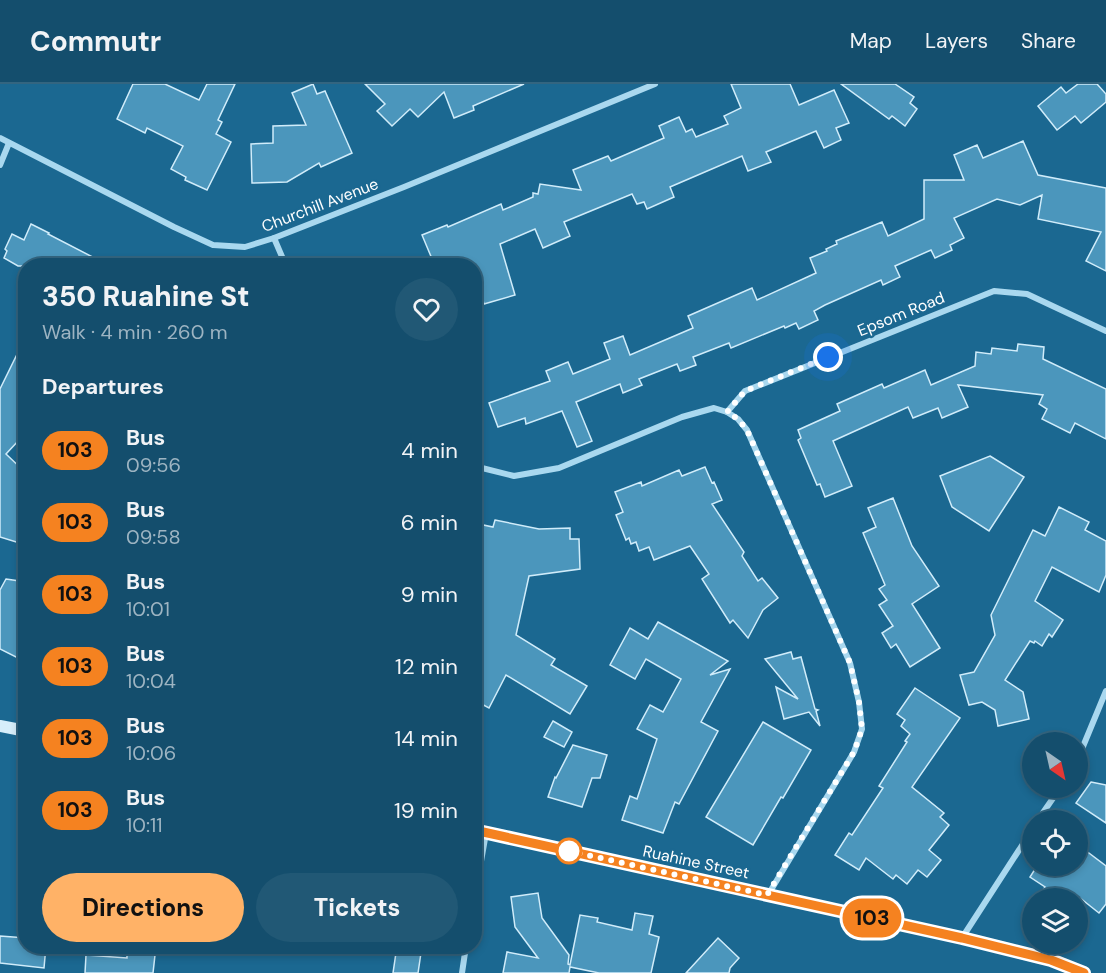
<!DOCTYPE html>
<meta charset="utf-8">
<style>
:root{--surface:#144e6d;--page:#215875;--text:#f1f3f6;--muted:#9db4c2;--line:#336580;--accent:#ffb267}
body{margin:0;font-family:"DM Sans",sans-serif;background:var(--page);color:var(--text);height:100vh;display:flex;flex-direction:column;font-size:22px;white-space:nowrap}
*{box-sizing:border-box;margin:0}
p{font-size:20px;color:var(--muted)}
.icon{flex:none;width:33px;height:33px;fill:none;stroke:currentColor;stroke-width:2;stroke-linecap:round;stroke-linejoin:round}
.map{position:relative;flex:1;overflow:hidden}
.sheet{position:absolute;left:18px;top:174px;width:464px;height:696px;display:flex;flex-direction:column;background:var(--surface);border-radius:24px;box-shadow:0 3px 9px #0003,0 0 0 2px var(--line)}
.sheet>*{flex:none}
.badge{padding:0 12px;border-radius:20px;font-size:21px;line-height:39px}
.needle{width:39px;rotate:146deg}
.tools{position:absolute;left:1022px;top:648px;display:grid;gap:12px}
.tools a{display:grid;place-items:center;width:66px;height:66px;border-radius:50%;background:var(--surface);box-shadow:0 3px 9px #0003,0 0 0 2px var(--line);font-size:30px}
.you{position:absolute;width:30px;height:30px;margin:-15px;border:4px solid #fff;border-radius:50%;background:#1a73e8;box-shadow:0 0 0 9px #1a73e833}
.map>.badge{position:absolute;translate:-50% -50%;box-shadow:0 0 0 3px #fff}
h2{padding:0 24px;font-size:22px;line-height:54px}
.round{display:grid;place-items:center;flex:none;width:63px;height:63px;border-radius:32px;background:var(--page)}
.headline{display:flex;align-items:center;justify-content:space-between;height:102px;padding:0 24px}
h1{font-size:28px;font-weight:800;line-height:45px}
.cta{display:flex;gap:12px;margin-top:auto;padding:12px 24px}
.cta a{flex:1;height:69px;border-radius:36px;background:var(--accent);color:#111;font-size:24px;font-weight:800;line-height:69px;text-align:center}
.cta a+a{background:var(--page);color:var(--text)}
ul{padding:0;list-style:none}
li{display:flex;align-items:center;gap:18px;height:72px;padding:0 24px}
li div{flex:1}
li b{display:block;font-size:22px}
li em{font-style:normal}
li .badge{min-width:66px;font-weight:700;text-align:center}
header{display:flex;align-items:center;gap:36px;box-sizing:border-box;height:84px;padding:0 30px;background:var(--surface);border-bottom:2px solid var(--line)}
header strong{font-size:28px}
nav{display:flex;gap:33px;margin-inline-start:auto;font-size:21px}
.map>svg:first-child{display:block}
</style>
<header>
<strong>Commutr</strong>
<nav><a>Map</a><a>Layers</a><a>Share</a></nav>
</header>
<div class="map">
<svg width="1106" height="889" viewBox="0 0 1106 889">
<rect width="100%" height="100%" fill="#1b6891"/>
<g fill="#4b96bc" stroke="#d0ecfa" stroke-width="1.5">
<path d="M133,0H165L199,16L207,0H235L218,36L222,38L216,50L231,58L207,106L185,96L186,93L171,85L183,62L147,44L145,49L117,35Z"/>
<path d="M313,0L317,10L325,7L352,69L321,83L319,79L287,98L252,99L251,60L273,59V42L306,41L292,9Z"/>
<path d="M365,0H524L473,22L474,26L454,34L444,8L418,33L410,25L392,42L377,27L385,20Z"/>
<path d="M731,0H790L799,21L834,6L849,39L836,44L841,56L824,64L816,47L766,68L771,78L748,87L742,72L670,103L674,113L647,125L644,118L637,120L632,110L564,138L570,152L543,164L535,145L500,160L515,211L484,220L474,182H435L422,151L447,141L448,143L501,120L503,126L533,113V109L538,110L540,100L581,106L573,86L608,72L611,77L664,54L659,42L679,33L686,48L692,45L696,53L728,40L724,32L741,24Z"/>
<path d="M841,0H895L914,13L910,19L917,25L905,42L892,32L889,35Z"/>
<path d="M1078,0H1097L1106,10V18L1081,39L1075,32L1057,46L1038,22L1061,3L1066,9Z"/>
<path d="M1023,57L1038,91L1106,104V187L1086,177L1101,148L1038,135L1042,111L1020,121L997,115L954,134L964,154L950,161L952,166L935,174L931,166L895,182L900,193L883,201L881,196L825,221L814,227L818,236L799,245L796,239L785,244L784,242L731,264L729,259L693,273L696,281L680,287L677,280L639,295L642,301L623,309L620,300L576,318L592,357L577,363L562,327L526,340L525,334L498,343L489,319L550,297L546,287L568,278L573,290L610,275L604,259L623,252L630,271L693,244L688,232L752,204L757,216L816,189L810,174L827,167L826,165L837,160L836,157L882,138L888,152L924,135V96H964L954,71L977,61L983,74Z"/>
<path d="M31,140L49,149L48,150L110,182H18L4,174L7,167L5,165L12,150L24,156Z"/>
<path d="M26,252V344L19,356L6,370L26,389V461L0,453V305Z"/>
<path d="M1018,260L1044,263L1043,275L1106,305V355L1075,339L1070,349L1042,335L1047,325L1039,320L1043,311L958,301L968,323L942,334L938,324L913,334L908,323L833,357L852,402L825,413L820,400L817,401L798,356L801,354L798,346L840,327L837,320L882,300L884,304L925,286L931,301L975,282L976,268L991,270L992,264L1017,267Z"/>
<path d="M990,372L1024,393L989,447L952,423L940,392Z"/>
<path d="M705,383L712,399L714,398L722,416L712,420L744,468L742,472L758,497L762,494L778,514L763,526L748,554L733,536L730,539L702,495L709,490L690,462L654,476L649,463L639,467L636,458L631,460L629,454L626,456L616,431L623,428L615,408L641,398L642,402L679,386L682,392Z"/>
<path d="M893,414L912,462L939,502L912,520L940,564L910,583L896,560L891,564L882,549L893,542L879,521L887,516L879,505L885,501L863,449L876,443L868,424Z"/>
<path d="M1059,423L1089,438L1085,446L1106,457V491L1099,508L1052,483L1035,517L1063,536L1052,553L1049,550L1042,562L1035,557L1034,559L1030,557L1005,596L1023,608L1029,635L998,642L995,626L982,618L969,621L960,591L974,588L995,551L991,531L1033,446L1045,452Z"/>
<path d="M495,436L539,445L570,444V455H579L580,485L529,492L516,551L555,575L551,581L587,602L570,630L506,591L489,624L474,616V439L493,443Z"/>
<path d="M6,495L26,498V578L0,565V506Z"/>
<path d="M658,538L728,577L710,591L730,585L701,638L718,647L679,720L675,718L663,749L622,736L630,712L637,715L657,655L637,645L650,621L663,628L681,595L646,575L635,595L610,581L630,544L648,555Z"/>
<path d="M791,568L793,575L801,573L815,625L818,626L816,627L820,642L809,628L784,635L776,603L798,615L765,575Z"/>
<path d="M915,604L960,634L912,703L944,729L940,733L949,741L929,766L941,776L927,793L918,786L907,800L896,791L893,795L866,774L859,786L835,771L849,749L852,751L883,704L879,702L907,658L905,657L910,650L901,642L905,636L897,630Z"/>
<path d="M553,637L572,648L564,663L544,653Z"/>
<path d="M763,638L811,666L783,714L781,713L753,761L706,733Z"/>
<path d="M573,661L607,671L600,694H592L582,723L548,713L555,693L556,694Z"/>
<path d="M1091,698L1106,701V739L1076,719Z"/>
<path d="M1077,760L1106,782V820L1099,829L1080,814H1056L1043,806L1045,803L1030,793L1037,782H1077Z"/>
<path d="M538,809L542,834L569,871L568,880L570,881L580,831L598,834L597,838L632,846L635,829L653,832L649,850L659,853L651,889H599L570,883L569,889H503L507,868L538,874L515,843L511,813Z"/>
<path d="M0,852L26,854V862H46L44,884L0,879Z"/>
<path d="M718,854L739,874L730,884L729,889H686Z"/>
<path d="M397,862H422L418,889H393Z"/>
<path d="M127,869L155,871L153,889H85L86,871L127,874Z"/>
</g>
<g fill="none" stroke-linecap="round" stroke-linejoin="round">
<g stroke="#a9d8ef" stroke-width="6">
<path d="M0,54L174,143L213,161L245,163L274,154L404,103L655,0"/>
<path d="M0,81L9,59"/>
<path d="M274,154L286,182"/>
<path d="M727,328L738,335L747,346L850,579L859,618L862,645L854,668L768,811"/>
<path d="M474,382L514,392L559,384L682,333L714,324L727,328L745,307L994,207L1027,210L1106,247"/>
<path d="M1077,677L1106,607"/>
<path d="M1038,736L1060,704"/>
<path d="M474,817L486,749"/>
<path d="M962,854L1032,746"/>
<path d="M462,889L466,862"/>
</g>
<g stroke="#d7eefa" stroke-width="12">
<path d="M0,642L26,647"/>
<path d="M474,746L962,854L1051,876L1084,889"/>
</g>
</g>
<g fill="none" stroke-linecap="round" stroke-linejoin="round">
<g stroke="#fff" stroke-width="14">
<path id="line" d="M474,746L962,854L1051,876L1084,889"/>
</g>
<use href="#line" stroke="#f58220" stroke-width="9"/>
<path stroke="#fff" stroke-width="6" stroke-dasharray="0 10.8" d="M569,767L767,811L854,668L862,645L859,618L850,579L747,346L738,335L727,328L745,307L828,273"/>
</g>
<circle fill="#fff" stroke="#f58220" stroke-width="3" cx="569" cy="767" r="12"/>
<g text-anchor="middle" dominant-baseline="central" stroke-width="4.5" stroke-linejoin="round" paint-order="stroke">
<g font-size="16" fill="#fff" stroke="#1b6891">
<text transform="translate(320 121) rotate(-21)">Churchill Avenue</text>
<text transform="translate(901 230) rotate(-22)">Epsom Road</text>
<text transform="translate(696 778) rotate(12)">Ruahine Street</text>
</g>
</g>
</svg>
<div class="tools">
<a><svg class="needle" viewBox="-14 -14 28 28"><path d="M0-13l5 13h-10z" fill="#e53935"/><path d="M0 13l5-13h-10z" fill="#9db4c2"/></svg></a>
<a><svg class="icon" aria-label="locate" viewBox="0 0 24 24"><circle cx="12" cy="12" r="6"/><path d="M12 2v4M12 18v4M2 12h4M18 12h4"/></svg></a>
<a><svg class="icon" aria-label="layers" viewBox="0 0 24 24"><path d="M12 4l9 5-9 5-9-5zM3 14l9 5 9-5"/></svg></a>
</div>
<div class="you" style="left:828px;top:273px"></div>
<b class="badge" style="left:872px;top:834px;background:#f58220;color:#111">103</b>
<section class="sheet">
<div class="headline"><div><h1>350 Ruahine St</h1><p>Walk · 4 min · 260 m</p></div><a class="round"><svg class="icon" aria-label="heart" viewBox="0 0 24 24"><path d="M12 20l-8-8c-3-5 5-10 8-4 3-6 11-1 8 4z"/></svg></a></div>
<h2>Departures</h2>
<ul>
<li><span class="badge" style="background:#f58220;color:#111">103</span><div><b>Bus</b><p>09:56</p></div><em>4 min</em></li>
<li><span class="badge" style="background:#f58220;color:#111">103</span><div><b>Bus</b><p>09:58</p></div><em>6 min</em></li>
<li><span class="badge" style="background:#f58220;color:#111">103</span><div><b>Bus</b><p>10:01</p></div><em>9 min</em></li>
<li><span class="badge" style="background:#f58220;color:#111">103</span><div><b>Bus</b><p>10:04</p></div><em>12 min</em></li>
<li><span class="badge" style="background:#f58220;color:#111">103</span><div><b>Bus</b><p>10:06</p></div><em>14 min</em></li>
<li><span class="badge" style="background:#f58220;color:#111">103</span><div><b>Bus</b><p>10:11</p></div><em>19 min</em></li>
</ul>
<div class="cta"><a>Directions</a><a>Tickets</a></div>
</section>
</div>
